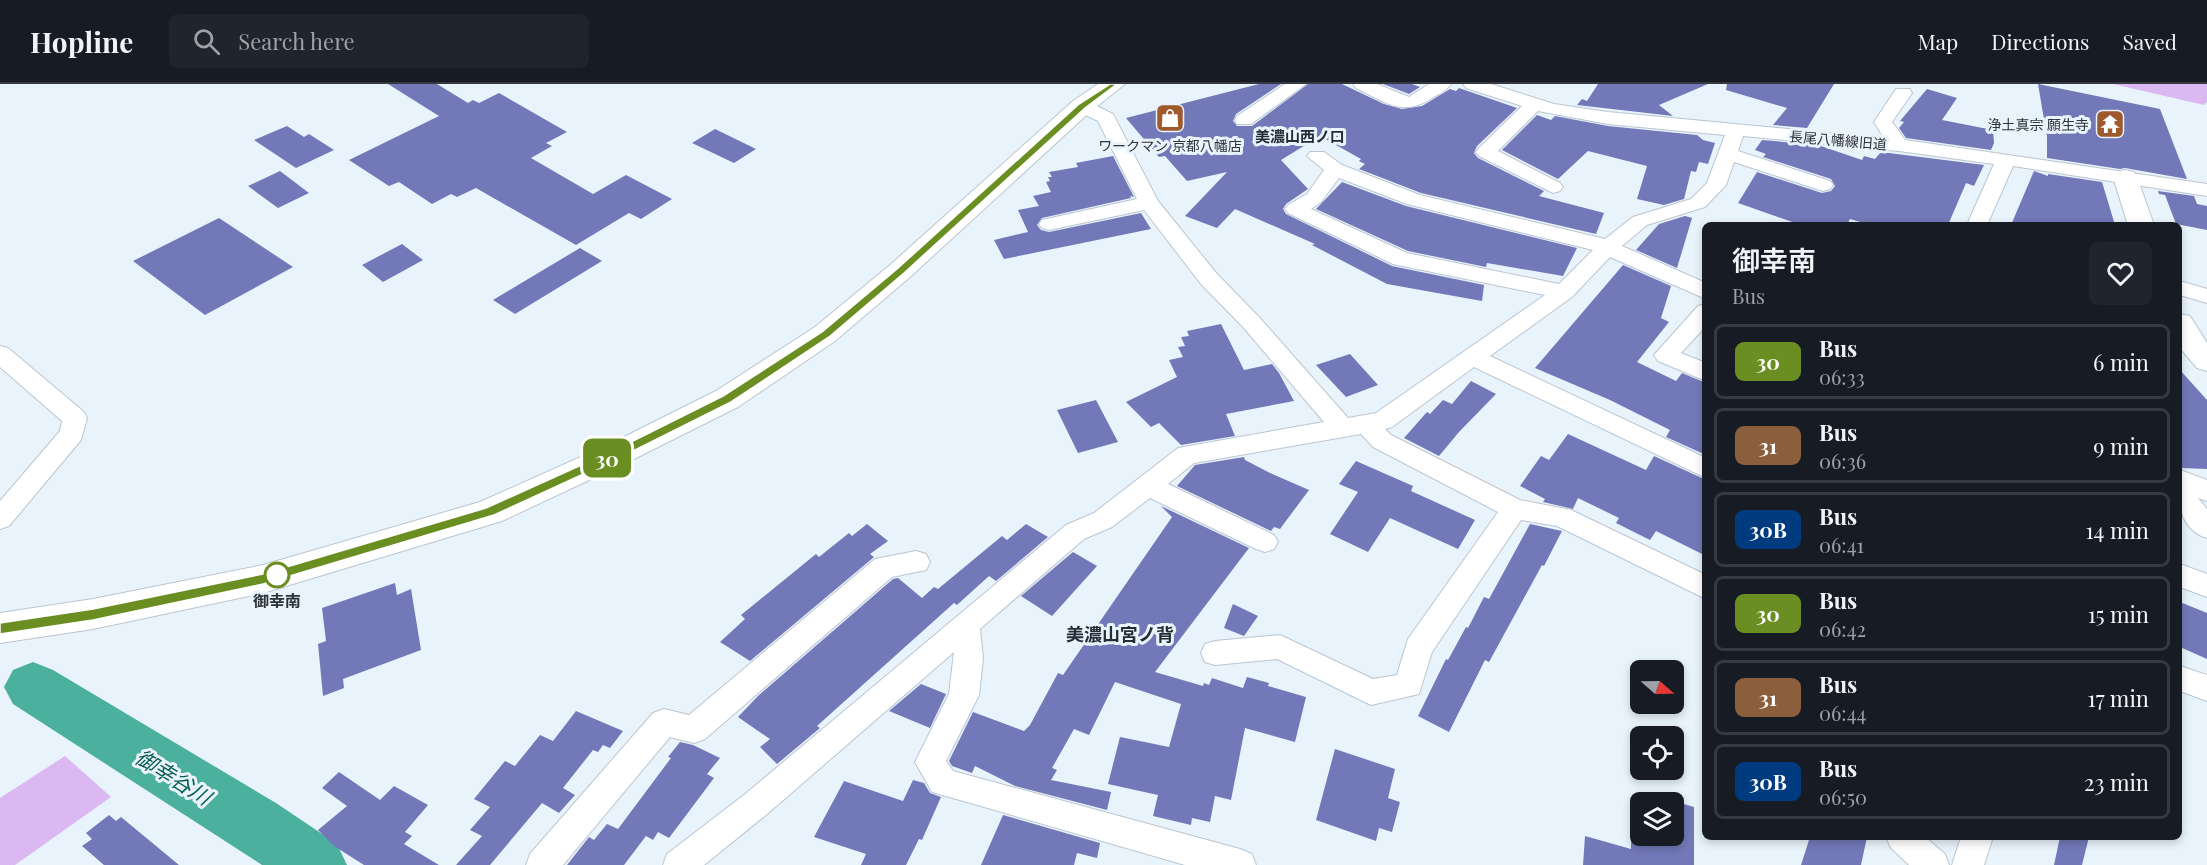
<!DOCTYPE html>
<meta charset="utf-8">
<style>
:root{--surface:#171b24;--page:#20242c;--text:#f1f3f6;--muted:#9ea1a6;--line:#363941}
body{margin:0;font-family:"Playfair Display","Noto Sans JP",serif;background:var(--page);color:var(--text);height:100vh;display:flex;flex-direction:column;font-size:22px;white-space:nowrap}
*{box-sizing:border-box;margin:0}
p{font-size:20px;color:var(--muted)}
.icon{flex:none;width:33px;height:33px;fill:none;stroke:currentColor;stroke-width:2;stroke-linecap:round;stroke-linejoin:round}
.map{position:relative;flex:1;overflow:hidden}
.panel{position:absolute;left:1702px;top:138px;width:480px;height:618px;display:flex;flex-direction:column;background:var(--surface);border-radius:9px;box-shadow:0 3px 9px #0003}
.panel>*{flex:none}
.badge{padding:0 12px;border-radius:9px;font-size:21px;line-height:39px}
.needle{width:39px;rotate:110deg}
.buttons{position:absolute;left:1630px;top:576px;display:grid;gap:12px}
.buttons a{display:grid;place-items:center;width:54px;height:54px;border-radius:9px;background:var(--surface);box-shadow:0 3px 9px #0003;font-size:30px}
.map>.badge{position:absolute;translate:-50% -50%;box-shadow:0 0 0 3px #fff}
.round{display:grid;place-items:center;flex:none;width:63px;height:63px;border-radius:9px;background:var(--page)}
.summary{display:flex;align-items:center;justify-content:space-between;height:102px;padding:0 30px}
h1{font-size:28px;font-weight:600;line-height:45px}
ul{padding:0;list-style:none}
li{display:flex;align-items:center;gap:18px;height:75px;margin:0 12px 9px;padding:0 18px;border:3px solid var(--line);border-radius:9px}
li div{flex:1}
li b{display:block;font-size:22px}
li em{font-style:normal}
li .badge{min-width:66px;font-weight:700;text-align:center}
header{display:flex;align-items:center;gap:36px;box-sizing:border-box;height:84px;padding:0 30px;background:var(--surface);border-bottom:2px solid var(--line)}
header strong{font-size:28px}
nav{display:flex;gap:33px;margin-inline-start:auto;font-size:21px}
.search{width:420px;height:54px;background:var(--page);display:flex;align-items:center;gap:15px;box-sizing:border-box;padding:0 21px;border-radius:9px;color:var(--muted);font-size:22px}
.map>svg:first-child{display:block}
</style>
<header>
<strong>Hopline</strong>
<div class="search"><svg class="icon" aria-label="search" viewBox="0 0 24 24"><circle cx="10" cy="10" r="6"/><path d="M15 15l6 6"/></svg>Search here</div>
<nav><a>Map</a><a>Directions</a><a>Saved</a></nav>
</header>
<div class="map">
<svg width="2207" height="781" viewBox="0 0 2207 781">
<rect width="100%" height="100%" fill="#e9f3fc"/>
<g fill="#dbb8f2">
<path d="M2113,0H2207V18L2204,21Z"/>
<path d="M65,672L111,713L15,781H0V714Z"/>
</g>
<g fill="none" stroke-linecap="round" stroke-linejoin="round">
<path fill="#4cb09e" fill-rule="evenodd" d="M33,578L53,586L276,719L337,760L347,781H262L13,620L4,603L13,586Z"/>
</g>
<g fill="#7379b8">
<path d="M388,0H437L468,19L473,16L479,19L499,9L567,48L546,59L552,62L531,74L593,110L626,91L672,115L641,135L629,129L576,161L476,104L457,113L451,110L432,120L399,98L389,102L349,76L439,32Z"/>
<path d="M1259,0H1281L1236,30L1233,37L1237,42H1252L1308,0H1342L1384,20L1402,25L1422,22L1450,5L1456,7L1459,4L1517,24L1477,62L1474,69L1478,74L1544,107L1539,112L1604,129L1596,150L1421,109L1359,85L1365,80L1359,77L1361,75L1320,52L1281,76L1308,105L1286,120L1283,125L1286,130L1392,182L1484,201L1482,217L1387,200L1312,161L1315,160L1235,125L1217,144L1185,132L1227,88L1187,97L1165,72L1159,73L1126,34Z"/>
<path d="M1383,0H1412L1420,3L1409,10Z"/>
<path d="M1598,0H1708L1659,21L1673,32L1577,21L1582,15L1587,17Z"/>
<path d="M1727,0H1834L1807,44L1773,41L1787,24L1726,6Z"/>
<path d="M2038,0L2160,25L2187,95L2125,84L2120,85L2047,74V53Z"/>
<path d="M1927,5L1957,14L1942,36L1993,46L1994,59L1991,66L1906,54L1899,44L1904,38L1900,37Z"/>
<path d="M1537,31L1551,36L1555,32L1608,42L1697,51L1703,56L1715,59L1708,80L1699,78L1696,88L1691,87L1684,115L1664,121L1637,115L1647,82L1588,67L1558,95L1502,66Z"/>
<path d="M287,42L304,53L309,50L334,66L296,84L254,56Z"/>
<path d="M715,45L756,65L734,79L692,59Z"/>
<path d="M1762,56L1818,61L1862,76L1864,72L1875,75L1881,68L1984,81L1974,102L1966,99L1948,141H1870L1850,135L1847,141H1801L1738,119L1757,88L1822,109L1831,107L1835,102L1831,95L1763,73L1766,70L1755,66Z"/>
<path d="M1113,72L1134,113L1130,112L1131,114L1042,134L1037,141L1041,146L1049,148L1141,129L1151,145L1004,175L994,156L1028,148L1018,126L1039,122L1033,112L1051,108L1046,98L1050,97L1048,93H1052L1049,88L1078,83L1076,79Z"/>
<path d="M280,87L309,109L278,124L248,102Z"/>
<path d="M2034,87L2048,92V90L2102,98L2115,141H2011Z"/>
<path d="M1342,98L1406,122L1577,164L1563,192L1487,179L1486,183L1408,167L1316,125Z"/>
<path d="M2158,107L2194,112L2197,120L2207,122V146L2176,140L2165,111L2159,110Z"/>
<path d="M1685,132L1692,134L1677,184L1636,166L1659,140Z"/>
<path d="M219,134L293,183L205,231L133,177Z"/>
<path d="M402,160L423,176L383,198L362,181Z"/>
<path d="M580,164L602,177L515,230L493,216Z"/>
<path d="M1623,181L1671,202L1661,234L1669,238L1637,278L1676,297L1682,289L1706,299V371L1666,353L1670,346L1610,316L1535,284Z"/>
<path d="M1221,240L1244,286L1272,280L1279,289L1294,317L1226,330L1235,352L1181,361L1159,339L1151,343L1126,318L1177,293L1169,276L1183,273L1178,263L1185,262L1181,253L1189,252L1187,247Z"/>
<path d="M1350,270L1378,301L1346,313L1316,281Z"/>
<path d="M2180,286L2207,316V385L2180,384Z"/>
<path d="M1471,297L1496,310L1459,348L1439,372L1404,354L1427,328L1430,330L1443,316L1452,320Z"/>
<path d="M1096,316L1118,358L1078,369L1057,326Z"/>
<path d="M1568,350L1646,386L1654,372L1706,396V472L1656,447L1650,456L1616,439L1619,434L1578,414L1573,425L1543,418L1545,415L1520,402L1541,372L1549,376Z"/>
<path d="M1244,373L1245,376L1270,389L1309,406L1280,445L1274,443L1271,447L1177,402L1195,381Z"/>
<path d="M1356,377L1413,402L1411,407L1475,436L1458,465L1390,434L1368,468L1330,450L1358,408L1339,400Z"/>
<path d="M1161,422L1249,464L1155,588L1203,602L1204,599L1209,601L1212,594L1243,604L1247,593L1269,599L1268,602L1306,613L1295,658L1245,644L1231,716L1215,712L1210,738L1192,734L1191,741L1153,732L1158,711L1108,700L1120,653L1169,663L1181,620L1115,598L1089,651L1074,645L1052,684L1057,686L1051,696L1111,708L1107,726L1015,702L975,682L972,689L952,682L949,677L973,628L1024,647L1030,641L1058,589L1063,591L1172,433Z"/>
<path d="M867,440L888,457L870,470L874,473L750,577L720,558L745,535L741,531L816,470L819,473L849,449L852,452Z"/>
<path d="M1026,440L1048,453L996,497L989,492L957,521L954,519L817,642L820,644L777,680L760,663L770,655L738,633L758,612L893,495L898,494L922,514L934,503L938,505L1002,452L1007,456Z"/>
<path d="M1530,440L1562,447L1544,482L1542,481L1489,578L1485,576L1449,648L1418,632L1446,575L1448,576L1466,543L1468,544L1484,513L1489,515Z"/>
<path d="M1073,468L1097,482L1052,532L1021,512Z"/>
<path d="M395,499L397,511L411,505L421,566L343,595L344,604L323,612L318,560L326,557L322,524Z"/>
<path d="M2180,518L2207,529V575L2180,563Z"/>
<path d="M1233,520L1258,532L1244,552L1224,544Z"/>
<path d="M921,600L946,610L930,644L889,627Z"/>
<path d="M576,627L623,647L610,664L603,661L598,668L593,666L563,704L575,711L559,729L542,719L490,781H456L482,752L470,746L490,723L474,715L505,677L515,682L540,651L553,657Z"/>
<path d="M680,658L693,661L720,674L707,690L714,694L669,754L658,748L653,756L646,752L624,781H567L589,753L594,756L607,740L618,745L671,674L668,673Z"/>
<path d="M1335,665L1395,685L1388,714L1400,718L1392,748L1379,744L1376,757L1316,736Z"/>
<path d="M339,688L380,716L394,702L428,721L405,748L412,752L404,760L439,781H364L334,762L318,746L347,722L322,704Z"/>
<path d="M913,696L924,699L930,709L941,713L922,756L919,755L906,781H861L866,770L814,753L844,697L903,717Z"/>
<path d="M1660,713L1694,723V781H1583L1585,752L1631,765V748L1658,755V752H1674V718H1660Z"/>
<path d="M109,731L116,737L121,733L179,781H104L82,762L92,755L86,749Z"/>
<path d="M1003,731L1100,759L1097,774L1077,769L1074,781H981Z"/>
<path d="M1810,753H1867L1861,781H1801Z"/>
<path d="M2060,753H2089L2082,781H2054Z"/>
</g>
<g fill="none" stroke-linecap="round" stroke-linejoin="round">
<g stroke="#b9c6d1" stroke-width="2">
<g id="minor">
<path d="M1285,0H1306L1251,40H1237L1235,36L1237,32Z"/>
<path d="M1353,0H1377L1409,13L1429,0H1451C1446,7 1439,10 1432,14C1402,34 1384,17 1356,4Z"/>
<path d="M1463,0H1491L1554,20L1608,28L1884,54L1874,38L1896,5H1910L1912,9L1892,38L1905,56L2207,100V112L2013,82L1987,141H1967L1994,80L1899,67L1743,52L1738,67L1830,97L1833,101L1830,105L1823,107L1734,78L1726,101L1705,123L1647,141L1622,162L1706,199V215L1610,173L1572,213L1490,272L1706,374V394L1474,283L1392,343L1385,345L1391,351L1520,416L1571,426L1706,491V515L1557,442L1521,436L1432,568L1419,610L1371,621L1277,575L1215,581L1205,578L1201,569L1205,560L1215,557L1280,551L1373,595L1397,591L1408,555L1498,428L1373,363L1361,350L1194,379L1168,400L1274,451L1278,458L1274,465L1265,468L1256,465L1150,414L1112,443L1084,455L980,545L983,574L979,611L946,677L953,687L1240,765L1252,770L1256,781H1185L932,708L915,678L949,610L954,568L766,731L704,781H663L667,770L744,711L1066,441L1094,429L1178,364L1324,338L1243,243L1201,200L1144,126L1049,146L1042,144L1039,140L1042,136L1137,115L1098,37L1075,26L1073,22L1075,18H1089L1113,30L1158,117L1217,190L1259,233L1348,334L1376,329L1545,211L1393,180L1288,129L1285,125L1288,121L1307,110L1324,86L1307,72L1310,68H1324L1342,81L1420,111L1605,155L1633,133L1691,115L1707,99L1725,51L1608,40L1538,27L1498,67L1560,99L1563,103L1560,107L1553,109L1479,72L1476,68L1479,64L1522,22L1466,4ZM1339,94L1407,120L1593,166L1559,200L1407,169L1311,125L1321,118Z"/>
<path d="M2180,197L2207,205V219L2180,211Z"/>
<path d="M1706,220V242L1681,269L1706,279V297L1658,277L1654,271L1698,222Z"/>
<path d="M0,262L8,264L84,328L87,334L81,356L9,442L0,445V417L60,347L62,337L0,283Z"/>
<path d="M2180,386L2207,396V417L2198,414L2207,425V454C2177,445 2177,412 2180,386Z"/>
<path d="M916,467L926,470L930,478L926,486L892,493L705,655L694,659L670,653L563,781H526L530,770L653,629L664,625L689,631L875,475Z"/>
<path d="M2180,480L2207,490V513L2180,503Z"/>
<path d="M2180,582L2207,591V617L2180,607Z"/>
<path d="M1886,753H1925L1945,770L1949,781H1909L1891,764Z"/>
<path d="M1961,753H1993L1984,781H1952Z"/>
</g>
</g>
<g stroke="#b9c6d1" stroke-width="2">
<g id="tertiary">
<path d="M2125,86L2134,88L2137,93L2154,141H2128L2113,93L2116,88Z"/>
<path d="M2180,230L2190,232L2207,259V287L2197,284L2180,264Z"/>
</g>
</g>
<g stroke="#b9c6d1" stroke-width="2">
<path id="secondary" d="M1098,0H1125L1091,27L910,193L835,257L738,323L634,375L502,437L263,509L93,545L0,559V529L93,515L263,481L480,418L612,359L716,307L815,243L890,181L1073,17Z"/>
</g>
<use href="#minor" fill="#fff" fill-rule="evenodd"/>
<use href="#tertiary" fill="#fff" fill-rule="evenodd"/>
<use href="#secondary" fill="#fff" fill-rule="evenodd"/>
</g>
<path fill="#6b8e23" stroke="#fff" stroke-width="1.5" d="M1110,0H1117L1085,24L904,189L829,253L731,318L627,370L494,431L263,500L93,536L0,550V539L93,525L263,490L486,424L619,364L723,312L822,248L897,185L1079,20Z"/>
<defs>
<g id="shop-square" transform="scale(1.5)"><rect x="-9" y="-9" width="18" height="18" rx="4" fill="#9e592d" stroke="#e9f3fc"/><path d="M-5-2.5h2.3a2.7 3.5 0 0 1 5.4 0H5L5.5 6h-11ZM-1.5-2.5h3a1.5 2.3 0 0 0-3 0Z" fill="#fff"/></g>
<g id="temple-square" transform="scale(1.5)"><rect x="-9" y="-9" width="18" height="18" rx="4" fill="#9e592d" stroke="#e9f3fc"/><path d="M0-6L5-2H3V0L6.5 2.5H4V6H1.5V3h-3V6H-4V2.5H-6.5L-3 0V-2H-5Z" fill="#fff"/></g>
</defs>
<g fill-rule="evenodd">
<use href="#shop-square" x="1170" y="34"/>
<use href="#temple-square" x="2110" y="40"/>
</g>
<circle fill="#fff" stroke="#6b8e23" stroke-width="3" cx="277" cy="491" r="12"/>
<g text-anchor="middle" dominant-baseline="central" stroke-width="6" stroke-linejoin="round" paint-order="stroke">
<g font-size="14" fill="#2d3236" stroke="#e9f3fc" text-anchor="end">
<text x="2089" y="40">浄土真宗 願生寺</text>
<text x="1170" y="61" text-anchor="middle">ワークマン 京都八幡店</text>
</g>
<g font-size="14" fill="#2d3236" stroke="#e9f3fc">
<text transform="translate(1838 56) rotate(5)">長尾八幡線旧道</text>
</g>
<g font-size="15" font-weight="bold" fill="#242d36" stroke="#e9f3fc">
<text x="1300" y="52">美濃山西ノ口</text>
</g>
<g font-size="16" font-weight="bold" fill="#2d3236" stroke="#e9f3fc">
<text x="277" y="516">御幸南</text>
</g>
<g font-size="18" font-weight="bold" fill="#242d36" stroke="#e9f3fc">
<text x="1120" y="550">美濃山宮ノ背</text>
</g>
<g font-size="21" font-style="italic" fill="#075d51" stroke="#e9f3fc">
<text transform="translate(174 692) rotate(32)">御幸谷川</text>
</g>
</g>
</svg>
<div class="buttons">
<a><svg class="needle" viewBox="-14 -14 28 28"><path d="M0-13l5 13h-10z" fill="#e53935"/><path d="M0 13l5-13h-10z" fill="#9ea1a6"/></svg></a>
<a><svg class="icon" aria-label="locate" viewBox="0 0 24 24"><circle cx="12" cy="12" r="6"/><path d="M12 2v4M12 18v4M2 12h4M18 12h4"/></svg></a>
<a><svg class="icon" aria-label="layers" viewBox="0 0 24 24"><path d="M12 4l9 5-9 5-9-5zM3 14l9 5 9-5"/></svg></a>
</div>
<b class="badge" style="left:607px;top:374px;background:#6b8e23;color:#fff">30</b>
<section class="panel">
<div class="summary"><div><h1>御幸南</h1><p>Bus</p></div><a class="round"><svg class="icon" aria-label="heart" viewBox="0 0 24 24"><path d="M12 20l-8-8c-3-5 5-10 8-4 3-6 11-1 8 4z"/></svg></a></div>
<ul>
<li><span class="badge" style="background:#6b8e23;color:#fff">30</span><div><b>Bus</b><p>06:33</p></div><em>6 min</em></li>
<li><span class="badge" style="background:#8b5e3c;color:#fff">31</span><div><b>Bus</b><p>06:36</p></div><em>9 min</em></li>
<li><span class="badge" style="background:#003b80;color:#fff">30B</span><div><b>Bus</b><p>06:41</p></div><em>14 min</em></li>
<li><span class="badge" style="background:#6b8e23;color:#fff">30</span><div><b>Bus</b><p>06:42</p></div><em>15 min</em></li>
<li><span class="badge" style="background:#8b5e3c;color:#fff">31</span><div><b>Bus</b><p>06:44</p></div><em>17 min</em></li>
<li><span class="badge" style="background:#003b80;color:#fff">30B</span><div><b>Bus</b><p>06:50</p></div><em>23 min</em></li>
</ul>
</section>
</div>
